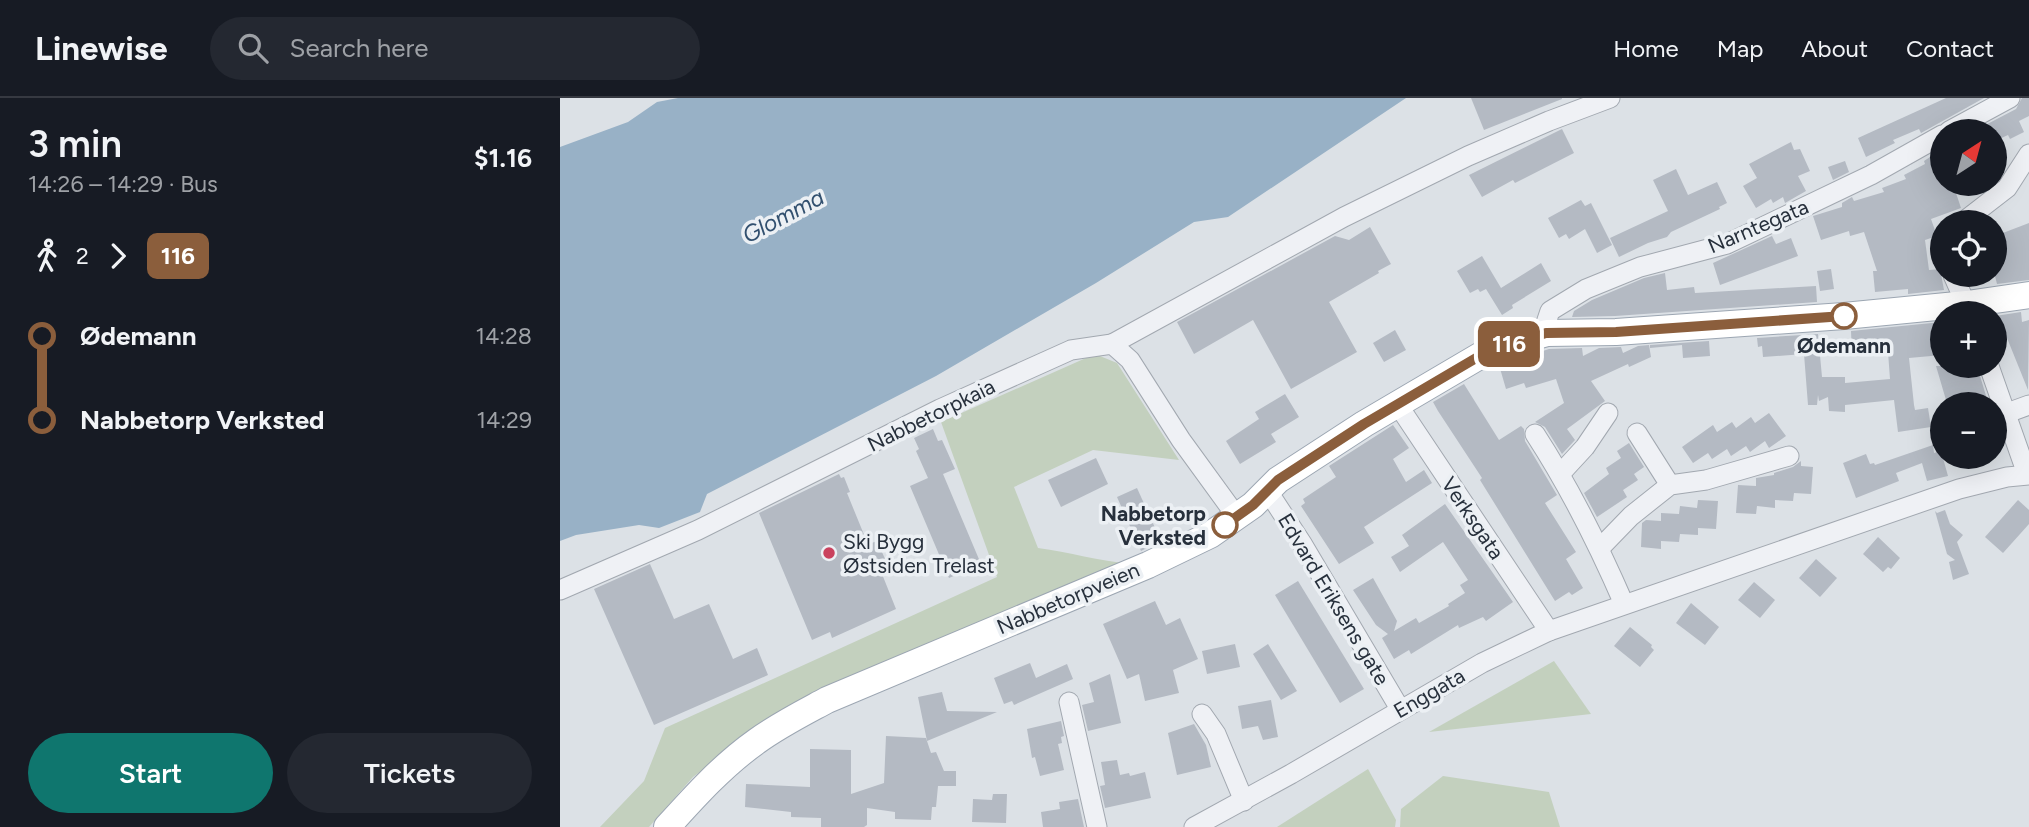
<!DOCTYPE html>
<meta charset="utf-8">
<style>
:root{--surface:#171b24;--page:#242831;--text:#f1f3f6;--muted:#9ea1a6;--line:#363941;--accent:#0f766e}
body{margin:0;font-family:Figtree,sans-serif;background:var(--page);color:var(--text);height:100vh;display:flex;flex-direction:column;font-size:26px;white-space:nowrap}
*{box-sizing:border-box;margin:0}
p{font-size:23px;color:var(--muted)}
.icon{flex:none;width:38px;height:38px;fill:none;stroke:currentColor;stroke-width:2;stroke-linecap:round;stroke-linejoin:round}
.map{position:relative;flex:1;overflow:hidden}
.panel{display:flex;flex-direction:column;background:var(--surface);width:560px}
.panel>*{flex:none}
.badge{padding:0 14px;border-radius:10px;font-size:24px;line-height:46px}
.needle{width:46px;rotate:36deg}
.fabs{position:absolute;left:1370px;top:21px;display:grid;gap:14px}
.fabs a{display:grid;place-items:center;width:77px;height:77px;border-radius:50%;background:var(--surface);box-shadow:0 7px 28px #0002;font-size:35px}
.map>.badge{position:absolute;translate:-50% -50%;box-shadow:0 0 0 4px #fff}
.legs{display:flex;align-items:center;gap:10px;height:77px;padding:0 28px;font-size:23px}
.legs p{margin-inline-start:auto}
.overview{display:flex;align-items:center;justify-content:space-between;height:119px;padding:0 28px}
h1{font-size:38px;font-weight:600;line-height:52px}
.button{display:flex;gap:14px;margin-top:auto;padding:14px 28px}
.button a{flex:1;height:80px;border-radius:42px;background:var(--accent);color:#fff;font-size:28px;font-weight:600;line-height:80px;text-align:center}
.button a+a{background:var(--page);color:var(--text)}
ul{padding:0 28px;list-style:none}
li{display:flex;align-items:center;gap:24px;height:84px;font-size:26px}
li i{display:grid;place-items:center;width:10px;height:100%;margin:0 9px;background:currentColor}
li i::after{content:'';width:18px;height:18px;margin:-9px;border:5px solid;border-radius:50%;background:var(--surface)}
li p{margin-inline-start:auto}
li:first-child i{background:linear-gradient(#0000 50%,currentColor 0)}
li:last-child i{background:linear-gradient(currentColor 50%,#0000 0)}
header{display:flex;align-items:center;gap:42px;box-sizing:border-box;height:98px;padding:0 35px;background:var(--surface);border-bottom:2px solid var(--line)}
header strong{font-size:33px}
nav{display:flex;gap:38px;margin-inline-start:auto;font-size:24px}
.search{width:490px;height:63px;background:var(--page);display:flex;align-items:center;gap:18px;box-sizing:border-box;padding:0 24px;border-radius:38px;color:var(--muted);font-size:26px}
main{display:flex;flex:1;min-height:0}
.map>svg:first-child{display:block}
</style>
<header>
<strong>Linewise</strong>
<div class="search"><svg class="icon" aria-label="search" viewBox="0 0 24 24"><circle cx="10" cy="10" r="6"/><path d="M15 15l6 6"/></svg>Search here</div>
<nav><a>Home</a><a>Map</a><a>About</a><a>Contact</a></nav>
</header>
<main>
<section class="panel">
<div class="overview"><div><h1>3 min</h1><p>14:26 – 14:29 · Bus</p></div><b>$1.16</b></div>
<div class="legs"><svg class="icon" aria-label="walk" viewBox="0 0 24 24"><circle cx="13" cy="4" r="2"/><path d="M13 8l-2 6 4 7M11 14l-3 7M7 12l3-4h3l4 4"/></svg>2<svg class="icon" aria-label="forward" viewBox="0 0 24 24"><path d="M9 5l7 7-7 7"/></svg><b class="badge" style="background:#8b5e3c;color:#fff">116</b></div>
<ul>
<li><i style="color:#8b5e3c"></i><b>Ødemann</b><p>14:28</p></li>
<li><i style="color:#8b5e3c"></i><b>Nabbetorp Verksted</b><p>14:29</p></li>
</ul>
<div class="button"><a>Start</a><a>Tickets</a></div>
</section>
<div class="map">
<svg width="1469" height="729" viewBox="0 0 1469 729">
<rect width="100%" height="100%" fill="#dce1e6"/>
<g fill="#c3d0be">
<path d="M535,256L557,265L619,362L533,352L454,389L478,450C509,454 539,463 571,466L183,642L133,679L89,729H40L84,683L105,630L437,479L381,324Z"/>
<path d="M994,563L1031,616L869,634Z"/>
<path d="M808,671L836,722L835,729H717Z"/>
<path d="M883,678L989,694L1000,729H840L841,711Z"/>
</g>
<path fill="#98b1c6" d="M118,0H846L668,119L634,124L536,185L376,278L147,396L140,414L99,430L79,427L16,437L0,443V49L68,24L97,4Z"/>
<g fill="#b4bac3">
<path d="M911,0H1002V1L924,32Z"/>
<path d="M1386,0H1424L1361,35L1359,31L1333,42L1335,45L1306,59L1298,40Z"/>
<path d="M1462,0H1469V18L1459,23L1464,34L1450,41L1448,37L1435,43V33H1414L1456,11Z"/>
<path d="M1002,31L1014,55L955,85L953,82L922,99L909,77Z"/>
<path d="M1231,44L1234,52L1240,51L1250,73L1238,78L1246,93L1225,105L1223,99L1213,105L1211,101L1196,110L1183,88L1197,80L1189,66Z"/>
<path d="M1382,51V86H1393L1401,110L1371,121L1377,138L1365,142L1369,172L1382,171L1381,176L1384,192L1348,196V191L1315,194L1313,173H1317L1304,134L1290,138L1289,133L1261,142L1253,118L1282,109V105L1292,99L1294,103L1324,94L1322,90L1346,81L1344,77L1365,66L1364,63Z"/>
<path d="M1285,63L1289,74L1273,82L1268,69Z"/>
<path d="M1116,71L1128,97L1157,84L1167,105L1159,109L1160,111L1111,134L1107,139L1088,145L1059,159L1050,140L1108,113L1093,82Z"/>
<path d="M1021,102L1025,108L1031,105L1052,147L1037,155L1025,131L1009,141L1006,136L999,140L988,120Z"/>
<path d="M1469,125V182L1437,186L1435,178V150L1439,149L1435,138Z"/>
<path d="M810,129L831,166L818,173L819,175L769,204L797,254L731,291L693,222L634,256L617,224L775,138L789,142Z"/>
<path d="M1212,138L1216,146L1231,140L1238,158L1160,187L1153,165Z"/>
<path d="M922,158L941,190L981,165L991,183L952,207L953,210L942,217L926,191L920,194L918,191L910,195L897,173Z"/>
<path d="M1271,171L1274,191L1260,193L1257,173Z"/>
<path d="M1105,175L1107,192L1134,189L1135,195L1256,188L1257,204L1055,218L1012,219L1014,213L1032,202L1084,180Z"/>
<path d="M1461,214L1462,224L1469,222L1468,292L1447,240L1435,238V218Z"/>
<path d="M1382,224V257L1349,260L1354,307L1355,312L1368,310L1371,329L1338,334L1334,302L1285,307V314L1269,313L1268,299L1259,303L1258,297L1257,307H1248L1244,256L1203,259L1202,248L1198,249L1197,240L1258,236L1262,279H1285V285L1330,281L1328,254L1292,257L1291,233Z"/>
<path d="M835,232L846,252L824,264L813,245Z"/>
<path d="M1149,243L1150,258L1123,260L1122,247L1090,250V247Z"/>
<path d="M1089,247L1091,259L1069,269L1068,266L1031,283L1045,303L1007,331L1015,342L1002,356L985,329L975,324L1004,305L996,281L966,290L964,285L946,291L939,267L989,251L1022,250L1023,258L1039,250L1061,249L1063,255L1078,248Z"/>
<path d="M1376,268H1417L1427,301L1410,306H1395L1393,300L1386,302Z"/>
<path d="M904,286L939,342L961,328L964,331L965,343L997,397L985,405L1016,454L1006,461L1023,490L1012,497L1009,494L995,503L920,382L922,380L878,313L873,304Z"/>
<path d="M725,296L739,319L711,336L716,344L680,366L666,343L699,321L695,314Z"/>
<path d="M1209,315L1226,338L1209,350L1205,343L1190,354L1186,348L1171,358L1167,351L1152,361L1148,355L1133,365L1122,349L1153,327L1157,334L1172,324L1176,330L1191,319L1195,325Z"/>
<path d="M833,327L849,350L833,361L846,384L864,372L872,385L804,429L814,445L779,466L741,408L745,405L743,401L776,379L769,368Z"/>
<path d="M373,331L378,343L382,342L395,371L383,376L421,466L389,480L350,388L368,380L356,353L359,351L354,340Z"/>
<path d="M1069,345L1084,369L1074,376L1078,382L1063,392L1067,399L1037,419L1024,395L1049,376L1046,370L1061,360L1057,353Z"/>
<path d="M1373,347L1374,355L1381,353L1388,378L1367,383L1362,365L1336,375L1339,383L1296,400L1283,365L1306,356L1310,366L1314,365L1315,367Z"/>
<path d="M536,360L548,386L501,409L488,382Z"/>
<path d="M1241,363V368L1253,369L1251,396L1234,395L1233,403L1215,402V410L1197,408L1196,416L1176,415L1178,387L1196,388V380L1214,377V375L1233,369Z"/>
<path d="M279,376L281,380L284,379L290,394L287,395L307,444L309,446L317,443L326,463L318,466L336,511L272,540L270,534L252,542L199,415Z"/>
<path d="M577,390L601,443L581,453L557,399Z"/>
<path d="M1138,402L1158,403L1156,431L1138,430V437L1120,436L1119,444L1101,443V451L1081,449L1082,425L1086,422L1101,423V415L1119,416L1120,408L1137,410Z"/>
<path d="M1458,402L1469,412V426L1443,455L1425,439Z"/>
<path d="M885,406L953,504L926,523L923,519L899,530L898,527L851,556L849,552L834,561L822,540L828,536L816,527L793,492L813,480L837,523L834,533L856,520L859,525L889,508L888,506L905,495L900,487L908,482L883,444L840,474L831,459L849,448L842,437Z"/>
<path d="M1385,412L1390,426L1403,437L1397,444L1409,476L1393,482L1389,464L1395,462L1387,456L1375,413L1377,415Z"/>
<path d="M1318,439L1340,460L1331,471L1328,469L1323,474L1303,456Z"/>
<path d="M1256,461L1277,480L1260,499L1239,480Z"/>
<path d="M90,466L114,521L149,506L173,561L197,550L208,577L94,627L34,491Z"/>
<path d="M738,483L804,591L780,605L715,497Z"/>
<path d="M1194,484L1215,502L1200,520L1178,502Z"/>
<path d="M595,503L606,527L620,520L638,561L613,572L619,595L585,603L579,576L567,581L543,526Z"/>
<path d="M1131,505L1159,529L1145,547L1116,525Z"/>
<path d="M1070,529L1092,547L1091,549L1094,552L1080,569L1054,548Z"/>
<path d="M675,546L680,569L647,576L642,553Z"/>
<path d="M708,546L737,593L721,602L693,556Z"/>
<path d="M470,565L476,580L507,566L513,581L454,607L452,603L444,606L434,580Z"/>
<path d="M550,576L561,625L528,633L522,607L534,604L529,585Z"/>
<path d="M382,594L387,613L437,614L367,643L358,599Z"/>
<path d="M711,602L718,639L703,642L698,628L682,631L678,608Z"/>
<path d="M501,623L504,638L501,639L502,645L498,646L504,672L480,678L475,659L472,660L467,631Z"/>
<path d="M634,626L646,647L651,669L617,677L608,635Z"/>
<path d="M326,638L366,640L371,655L376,654L384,673H396V688H378L376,709H372L371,722L335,721V714L307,710V727L304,729H261V720L231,719V714L185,709L186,686L250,689V651L291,652V696L324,685Z"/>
<path d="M557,662L560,677L569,675L570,678L585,674L591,700L545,710L540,688L545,687L541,664Z"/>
<path d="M433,696H447L446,725L412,724L413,701L432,702Z"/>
<path d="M518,701L524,729H483L481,714L500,711L499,704Z"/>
</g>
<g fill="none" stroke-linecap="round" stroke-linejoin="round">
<g stroke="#a2a8b0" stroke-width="21">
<g id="minor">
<path d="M1389,33L1450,0"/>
<path d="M1403,124L1447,90L1469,56"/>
<path d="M1393,177L1410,215"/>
<path d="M987,235L986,225L990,213L1026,191L1080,169L1167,146L1311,77L1382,37"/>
<path d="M552,246L784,119L908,58L989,23L1050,0"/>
<path d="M1429,268L1467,376"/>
<path d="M838,307L989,533"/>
<path d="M1447,315L1469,307"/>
<path d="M1077,335L1110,387"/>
<path d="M975,336C1010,390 1038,446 1064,506"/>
<path d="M1001,375L1025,349L1048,315"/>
<path d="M707,392L743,447L840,611"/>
<path d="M1040,450L1071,418L1110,387L1146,382L1229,358"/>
<path d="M0,492L138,432L380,311L511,252L552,246L570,262L621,342L677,419"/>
<path d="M509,604L537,729"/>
<path d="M642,616L656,636L684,703"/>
<path d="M634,729L731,676L922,565L989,533L1399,391L1447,379L1469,377"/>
</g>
</g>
<g stroke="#9ca6b2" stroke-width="28">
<path id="major" d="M107,729C135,698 163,667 197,643C219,627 243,615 267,602L588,467L650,437L693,407L718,382L804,326L923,256L952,245L987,235L1056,234L1284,218L1407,206L1469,197"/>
</g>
<use href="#minor" stroke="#eff1f5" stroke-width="19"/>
<use href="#major" stroke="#fff" stroke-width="26"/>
</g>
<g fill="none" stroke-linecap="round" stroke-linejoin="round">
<g stroke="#fff" stroke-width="16">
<path id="line-1" d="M665,427L693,407L718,382L804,326L923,256L953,245L986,235L1056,234L1284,218"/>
</g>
<use href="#line-1" stroke="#8b5e3c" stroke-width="10"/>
</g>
<g fill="#fff" stroke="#8b5e3c" stroke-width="3.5">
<circle cx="1284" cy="218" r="12"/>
<circle cx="665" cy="427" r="12"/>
</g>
<circle fill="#ca425e" stroke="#ecf0f4" stroke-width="2.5" cx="269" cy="455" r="7"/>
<g text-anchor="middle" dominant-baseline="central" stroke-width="7" stroke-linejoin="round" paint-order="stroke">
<g font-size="21" fill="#27303c" stroke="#ecf0f4">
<text transform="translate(1198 128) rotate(-23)">Narntegata</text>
<text transform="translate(371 317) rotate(-26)">Nabbetorpkaia</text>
<text transform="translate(913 420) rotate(56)">Verksgata</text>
<text transform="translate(508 500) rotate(-23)">Nabbetorpveien</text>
<text transform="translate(774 501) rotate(59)">Edvard Eriksens gate</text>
<text transform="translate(869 595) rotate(-30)">Enggata</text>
</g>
<g font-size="21" font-weight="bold" fill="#27303c" stroke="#ecf0f4">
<text x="1284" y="247">Ødemann</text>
<text x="646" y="415" text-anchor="end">Nabbetorp<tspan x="646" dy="24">Verksted</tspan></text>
</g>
<g font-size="21" fill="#27303c" stroke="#ecf0f4" text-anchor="start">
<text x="283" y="443">Ski Bygg<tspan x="283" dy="24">Østsiden Trelast</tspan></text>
</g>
<g font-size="23" font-style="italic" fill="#32506f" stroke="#ecf0f4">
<text transform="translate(223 118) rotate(-28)">Glomma</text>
</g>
</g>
</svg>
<div class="fabs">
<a><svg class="needle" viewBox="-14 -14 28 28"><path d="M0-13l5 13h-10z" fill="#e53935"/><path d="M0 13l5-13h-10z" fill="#9ea1a6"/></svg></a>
<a><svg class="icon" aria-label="locate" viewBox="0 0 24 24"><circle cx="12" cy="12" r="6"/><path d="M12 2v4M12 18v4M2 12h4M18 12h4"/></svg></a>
<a>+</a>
<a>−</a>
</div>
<b class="badge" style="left:949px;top:246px;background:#8b5e3c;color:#fff">116</b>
</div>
</main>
